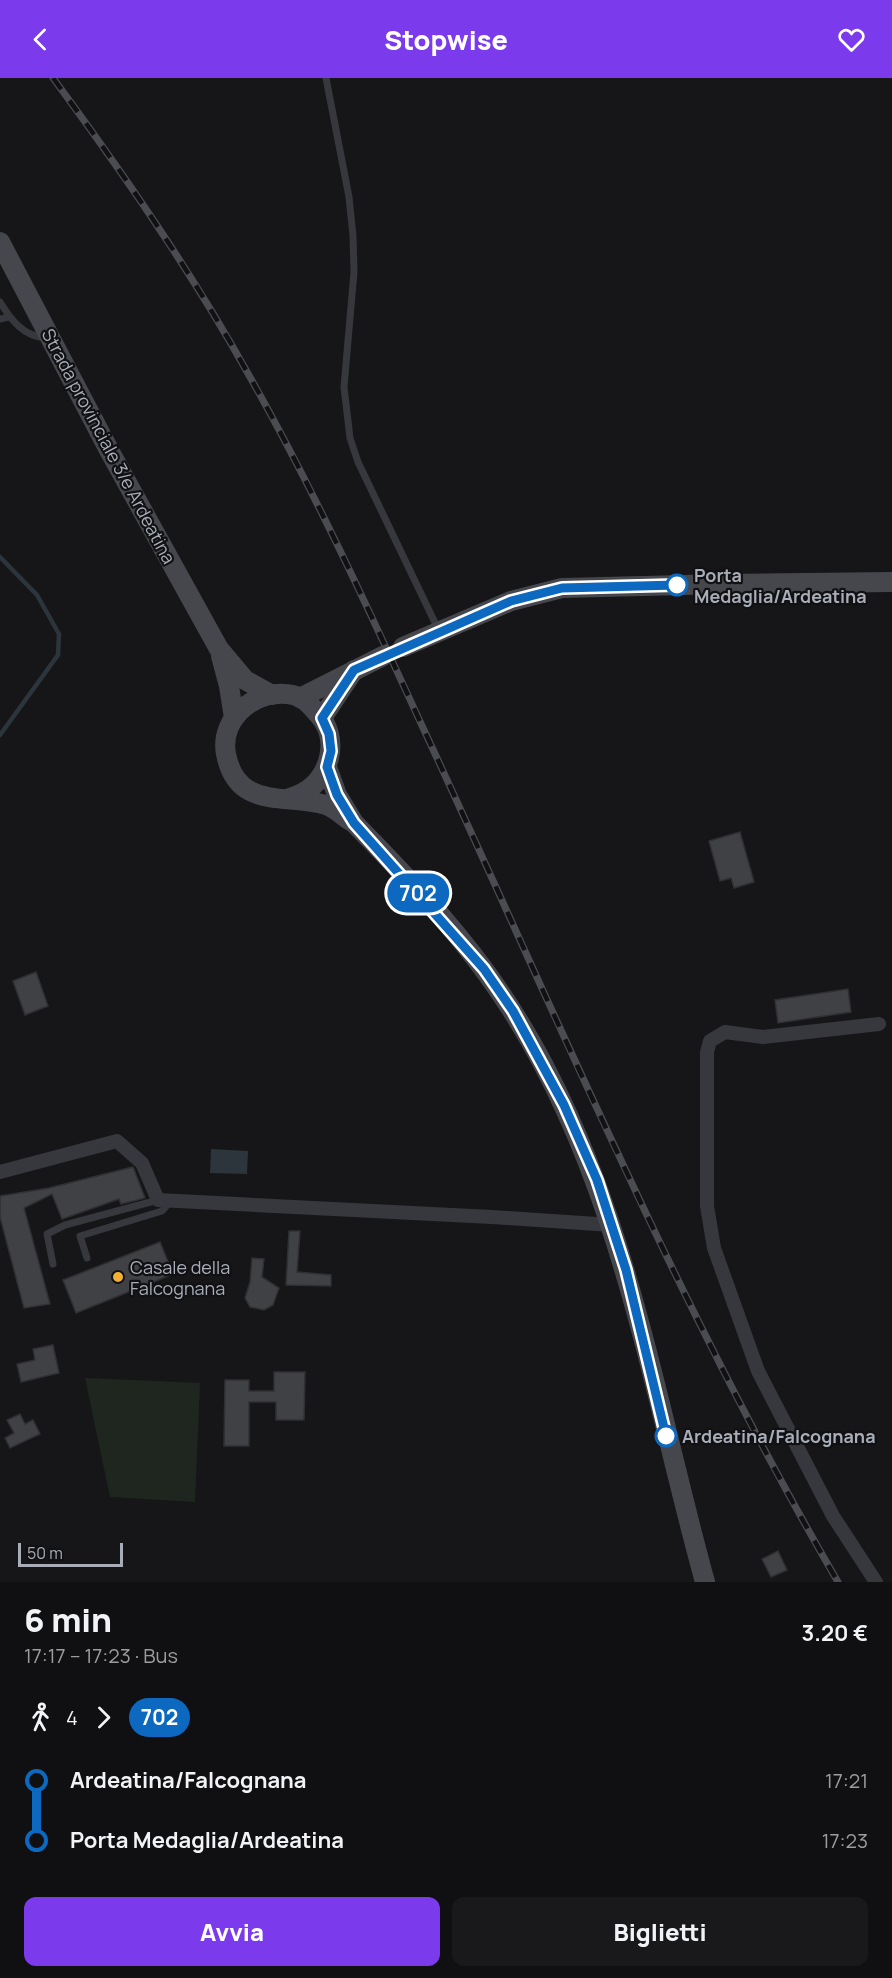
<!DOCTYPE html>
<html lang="it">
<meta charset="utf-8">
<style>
:root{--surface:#101012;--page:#19191b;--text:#f1f3f6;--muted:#9c9d9f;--accent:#7c3aed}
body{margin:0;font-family:Manrope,sans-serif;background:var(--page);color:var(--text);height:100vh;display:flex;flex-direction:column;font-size:22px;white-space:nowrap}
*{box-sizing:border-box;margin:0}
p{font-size:20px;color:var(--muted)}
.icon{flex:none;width:33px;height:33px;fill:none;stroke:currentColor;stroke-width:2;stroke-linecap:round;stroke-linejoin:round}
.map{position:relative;height:1504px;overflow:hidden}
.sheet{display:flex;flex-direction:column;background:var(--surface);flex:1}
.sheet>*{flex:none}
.badge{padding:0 12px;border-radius:20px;font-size:21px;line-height:39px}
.scale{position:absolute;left:18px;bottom:15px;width:105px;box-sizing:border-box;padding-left:6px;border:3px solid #a8adb8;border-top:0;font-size:16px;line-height:21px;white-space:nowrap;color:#a8adb8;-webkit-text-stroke:4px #111113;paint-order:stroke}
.map>.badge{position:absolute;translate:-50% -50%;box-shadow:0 0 0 3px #fff}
.legs{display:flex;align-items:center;gap:9px;height:66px;padding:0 24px;font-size:20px}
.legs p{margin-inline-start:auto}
.summary{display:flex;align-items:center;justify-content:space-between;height:102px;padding:0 24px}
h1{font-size:33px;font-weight:800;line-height:45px}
.button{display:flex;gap:12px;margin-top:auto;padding:12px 24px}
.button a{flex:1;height:69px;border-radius:12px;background:var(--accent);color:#fff;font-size:24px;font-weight:800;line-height:69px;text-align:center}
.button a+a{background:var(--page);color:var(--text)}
ul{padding:0 24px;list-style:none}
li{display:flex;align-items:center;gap:21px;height:60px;font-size:22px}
li i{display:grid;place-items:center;width:9px;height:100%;margin:0 8px;background:currentColor}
li i::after{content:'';width:15px;height:15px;margin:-8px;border:4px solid;border-radius:50%;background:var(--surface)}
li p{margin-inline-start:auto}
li:first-child i{background:linear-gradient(#0000 50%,currentColor 0)}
li:last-child i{background:linear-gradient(currentColor 50%,#0000 0)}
header{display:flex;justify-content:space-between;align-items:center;height:78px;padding:0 24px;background:var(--accent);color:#fff;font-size:27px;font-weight:800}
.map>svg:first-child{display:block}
</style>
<header><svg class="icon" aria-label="back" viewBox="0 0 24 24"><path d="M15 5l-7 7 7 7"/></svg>Stopwise<svg class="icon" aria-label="heart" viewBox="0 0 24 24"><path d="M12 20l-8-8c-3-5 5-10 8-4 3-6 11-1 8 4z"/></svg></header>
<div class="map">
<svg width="892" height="1504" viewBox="0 0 892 1504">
<rect width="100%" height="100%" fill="#161618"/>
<path fill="#1e261f" d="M85,1300L200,1305L195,1424L110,1419Z"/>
<path fill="#2c353c" d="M211,1071L248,1073L247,1096L210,1095Z"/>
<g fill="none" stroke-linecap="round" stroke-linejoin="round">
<path stroke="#2c353c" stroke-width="4.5" d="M0,479L37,517L59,556L58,577L0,657"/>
</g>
<g fill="#404145" stroke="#303034" stroke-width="1.5">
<path d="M740,754L754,804L734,810L731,800L720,803L709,763Z"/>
<path d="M36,894L48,928L25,937L13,903Z"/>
<path d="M848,911L851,934L778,945L775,922Z"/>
<path d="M133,1089L145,1120L121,1126L119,1121L62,1141L52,1116L24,1130L50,1226L24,1230L0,1139V1118L49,1110Z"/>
<path d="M289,1153H300L297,1194L331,1197V1208L286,1207Z"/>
<path d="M160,1164L173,1196L76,1235L63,1202Z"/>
<path d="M252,1180L264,1181L262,1199L279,1210L273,1227L264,1232L250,1229L245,1220L250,1204Z"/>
<path d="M53,1267L59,1295L21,1304L17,1286L35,1282L33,1271Z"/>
<path d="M274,1294H305L304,1342H276V1324H249V1368H224L225,1302H249V1313H274Z"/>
<path d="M20,1336L25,1346L33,1342L40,1356L10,1370L5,1360L14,1355L7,1342Z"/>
<path d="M778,1473L787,1492L771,1499L762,1481Z"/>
</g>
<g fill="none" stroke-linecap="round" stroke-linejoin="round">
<g stroke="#37383d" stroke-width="7">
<path d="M326,0L349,119L353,158L354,194L344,309L350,360L358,384L438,551"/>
<path d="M0,224C11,242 24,259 46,260"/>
<path d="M0,241L9,239"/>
<path d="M87,1180L80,1158L162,1133L170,1124"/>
<path d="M53,1186L47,1156L65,1147L158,1122"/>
</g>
<g stroke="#37383d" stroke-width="14">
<path d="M0,1094L117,1063L142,1085L158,1122L492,1139L612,1147"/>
<path d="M876,1504L833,1438L758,1293L714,1170L707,1128V974L710,963L725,954L763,959L879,946"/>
</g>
<g stroke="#45474d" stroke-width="20">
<path d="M0,164L110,374L219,571L245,602L272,617"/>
<path d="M403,569L511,523L562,510L724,506L892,504"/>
<path d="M221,578L229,608L234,640"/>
<path d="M300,620L383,578"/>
<path d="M322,640L354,592"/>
<path d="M327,689L337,717L354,745C410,802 468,863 511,931C622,1104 651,1309 705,1504"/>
<path d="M287,721C293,719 299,717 304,714C331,699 340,659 318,636C311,628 304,619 293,617C258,609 219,639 226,676C237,733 286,715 326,727C334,730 342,737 349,742"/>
</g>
<g stroke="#4a4c52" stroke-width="7">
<path id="rail" d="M53,0C122,94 189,190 246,292C312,408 368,530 424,652C557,938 679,1231 838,1504"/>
</g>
<use href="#rail" stroke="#111113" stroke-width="4.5" stroke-dasharray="14" stroke-linecap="butt"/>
</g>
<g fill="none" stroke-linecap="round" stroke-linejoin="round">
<g stroke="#fff" stroke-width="14">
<path id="line-1" d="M666,1358L626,1192L597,1102L564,1027L513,933L484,891L354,745L337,717L327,689L331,673L329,656L322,640L354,592L511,523L562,510L677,507"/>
</g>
<use href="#line-1" stroke="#0c69bf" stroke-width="9"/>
</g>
<g fill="#fff" stroke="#0c69bf" stroke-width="3">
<circle cx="677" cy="507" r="10"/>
<circle cx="666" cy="1358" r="10"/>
</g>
<circle fill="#f2b134" stroke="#111113" stroke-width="2" cx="118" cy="1199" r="6"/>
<g text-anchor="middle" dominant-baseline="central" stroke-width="4.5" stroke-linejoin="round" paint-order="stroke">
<g font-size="18" fill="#a8adb8" stroke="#111113">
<text transform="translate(109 368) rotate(62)">Strada provinciale 3/e Ardeatina</text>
</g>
<g font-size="18" font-weight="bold" fill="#a8adb8" stroke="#111113" text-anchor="start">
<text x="694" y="497">Porta<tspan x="694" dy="21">Medaglia/Ardeatina</tspan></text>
<text x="682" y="1358">Ardeatina/Falcognana</text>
</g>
<g font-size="18" fill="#a8adb8" stroke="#111113" text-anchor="start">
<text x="130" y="1189">Casale della<tspan x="130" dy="21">Falcognana</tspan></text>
</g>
</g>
</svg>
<div class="scale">50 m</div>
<b class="badge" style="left:418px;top:815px;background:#0c69bf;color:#fff">702</b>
</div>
<section class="sheet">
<div class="summary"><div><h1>6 min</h1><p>17:17 – 17:23 · Bus</p></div><b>3.20 €</b></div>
<div class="legs"><svg class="icon" aria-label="walk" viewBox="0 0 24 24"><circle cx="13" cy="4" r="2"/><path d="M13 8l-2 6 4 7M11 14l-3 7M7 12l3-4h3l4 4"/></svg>4<svg class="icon" aria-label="forward" viewBox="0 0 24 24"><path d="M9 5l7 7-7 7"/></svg><b class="badge" style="background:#0c69bf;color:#fff">702</b></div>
<ul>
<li><i style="color:#0c69bf"></i><b>Ardeatina/Falcognana</b><p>17:21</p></li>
<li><i style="color:#0c69bf"></i><b>Porta Medaglia/Ardeatina</b><p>17:23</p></li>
</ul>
<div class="button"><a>Avvia</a><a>Biglietti</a></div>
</section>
